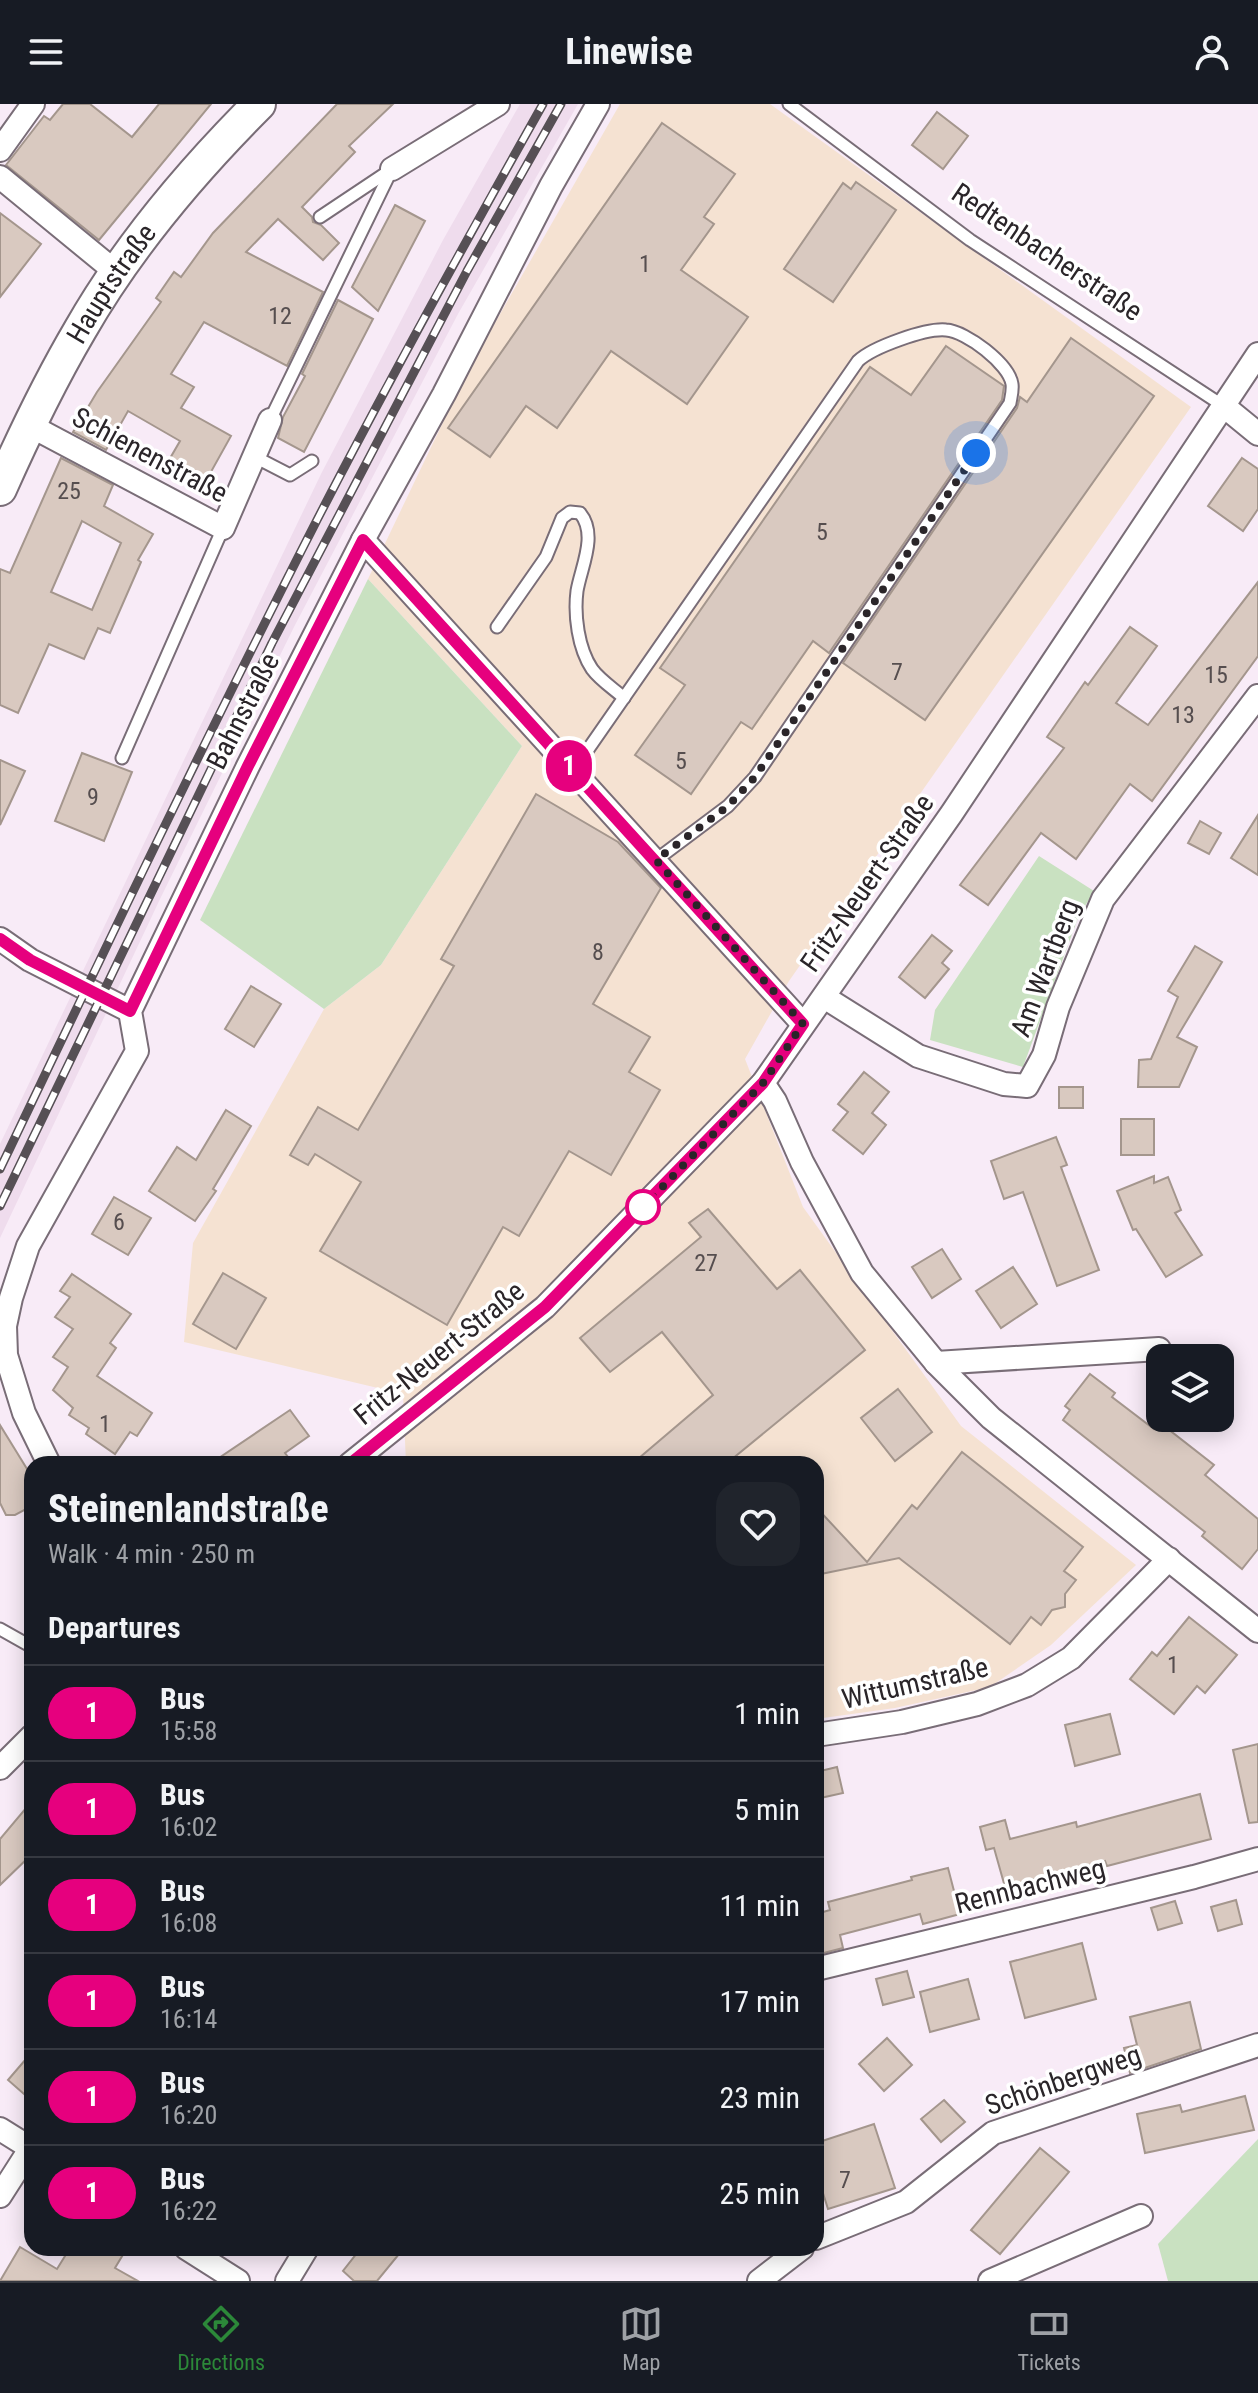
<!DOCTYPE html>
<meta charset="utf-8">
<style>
:root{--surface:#171b24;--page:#20242c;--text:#f1f3f6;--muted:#9ea1a6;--line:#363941;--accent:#2c8839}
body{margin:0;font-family:"Roboto Condensed",sans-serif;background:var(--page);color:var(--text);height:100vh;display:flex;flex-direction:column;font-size:30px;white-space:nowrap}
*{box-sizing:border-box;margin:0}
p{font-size:26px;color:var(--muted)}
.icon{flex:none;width:44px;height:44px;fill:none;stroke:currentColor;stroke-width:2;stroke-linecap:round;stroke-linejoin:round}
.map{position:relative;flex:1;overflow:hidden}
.sheet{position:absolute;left:24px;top:1352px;width:800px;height:800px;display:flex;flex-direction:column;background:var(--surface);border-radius:24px;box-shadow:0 4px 20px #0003}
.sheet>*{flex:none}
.badge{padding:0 16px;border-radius:26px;font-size:28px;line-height:52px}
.controls{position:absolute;left:1146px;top:1240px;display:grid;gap:16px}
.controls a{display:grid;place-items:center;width:88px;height:88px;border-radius:16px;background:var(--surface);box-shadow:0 4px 20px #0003;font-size:40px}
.you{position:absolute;width:40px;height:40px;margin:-20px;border:6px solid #fff;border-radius:50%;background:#1a73e8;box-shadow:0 0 0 12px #1a73e833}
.map>.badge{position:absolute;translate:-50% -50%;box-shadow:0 0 0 4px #fff}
h2{padding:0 24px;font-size:30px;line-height:72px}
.round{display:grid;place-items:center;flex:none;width:84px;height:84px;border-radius:24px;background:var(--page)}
.overview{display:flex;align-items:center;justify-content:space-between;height:136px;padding:0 24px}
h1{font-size:38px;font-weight:800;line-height:60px}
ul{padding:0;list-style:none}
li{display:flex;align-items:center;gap:24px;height:96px;padding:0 24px;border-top:2px solid var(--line)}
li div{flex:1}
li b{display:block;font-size:30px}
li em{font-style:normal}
li .badge{min-width:88px;font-weight:700;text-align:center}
header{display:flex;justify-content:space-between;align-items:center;height:104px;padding:0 24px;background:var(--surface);font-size:36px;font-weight:800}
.menu{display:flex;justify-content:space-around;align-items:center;height:112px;border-top:2px solid var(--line);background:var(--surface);font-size:22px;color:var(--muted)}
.menu a{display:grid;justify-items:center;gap:4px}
.menu .selected{color:var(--accent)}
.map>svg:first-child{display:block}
</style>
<header><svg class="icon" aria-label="menu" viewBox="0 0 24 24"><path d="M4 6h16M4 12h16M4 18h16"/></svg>Linewise<svg class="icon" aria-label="person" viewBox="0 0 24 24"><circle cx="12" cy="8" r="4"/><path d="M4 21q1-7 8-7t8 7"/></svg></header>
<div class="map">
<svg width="1258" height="2177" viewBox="0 0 1258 2177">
<rect width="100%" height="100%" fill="#f8ebf7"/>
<path fill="#efdced" d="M520,0H578L458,210L294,523L161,793L0,1134V1040L321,370L443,136Z"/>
<path fill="#f5e2d2" d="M620,0H770L1191,303L789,877L745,955L803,1103L961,1322L1136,1461L1051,1541L990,1583L895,1604L816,1615V1360H406L403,1290L184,1238L193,1139L324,905L381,861L522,642L368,475L468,266Z"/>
<g fill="#c9e1c1">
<path d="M368,475L522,642L381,861L324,905L200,816Z"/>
<path d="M1039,752L1094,787L1078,814L1023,963L930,936L935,906Z"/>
<path d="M1258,2035V2177H1168L1158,2140Z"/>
</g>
<g fill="#d9c9c0" stroke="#a4968d" stroke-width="2" fill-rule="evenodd">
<path d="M63,0H90L132,33L159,0H211L99,136L6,61L44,12L50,16Z"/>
<path d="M337,0H393L349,42L355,48L302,103L312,113L313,118L321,121L339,139L323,156L278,115L246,148L323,188L287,262L204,218L171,270L194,283L181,304L231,332L202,384L165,363L180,337L128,307L106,346L73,328L97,288L161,198L156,194L174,168L181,173L213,129Z"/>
<path d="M937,8L968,32L943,65L912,41Z"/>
<path d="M662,19L735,70L704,113L714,120L681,166L748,213L687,300L611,247L557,324L526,302L490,353L448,324Z"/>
<path d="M856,78L896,106L833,198L784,165L843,79L851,85Z"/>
<path d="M395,101L425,117L378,207L352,183Z"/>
<path d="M0,109L41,140L0,193Z"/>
<path d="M338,196L373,215L304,348L278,334L283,313L305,272L302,270Z"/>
<path d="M1071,234L1154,292L925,616L843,559L1017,304L1020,293L1027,298Z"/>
<path d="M946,242L1004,282L1002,296L829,549L813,537L752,625L741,618L691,690L635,651L685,581L660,564L870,263L911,291Z"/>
<path d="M61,354L113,381L104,402L153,430L138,456L141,458L110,529L98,524L84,555L49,540L18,609L0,601V465L10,469ZM82,417L121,439L92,506L51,488Z"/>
<path d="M1242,354L1258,365V405L1243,427L1208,402Z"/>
<path d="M1258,478V552L1152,697L1130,680L1076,755L1041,729L988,801L960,781L1064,644L1047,633L1085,578L1088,581L1130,523L1157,542L1116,599L1148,621Z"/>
<path d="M82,649L132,668L104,737L55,717Z"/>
<path d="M0,656L25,667L0,721Z"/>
<path d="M536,690L618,738L661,784L593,900L650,933L629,968L660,986L611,1071L569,1047L519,1132L503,1123L447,1221L320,1147L361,1078L315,1050L308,1061L290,1051L318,1003L358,1026L454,862L441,855Z"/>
<path d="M1258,711V771L1231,754Z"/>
<path d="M1200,717L1221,729L1209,750L1188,739Z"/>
<path d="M932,831L952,847L942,859L949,865L925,894L899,873Z"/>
<path d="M1195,842L1222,858L1177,933L1197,943L1179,983H1138L1139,956L1151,955L1178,893L1168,887Z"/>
<path d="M251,882L281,900L254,943L225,925Z"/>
<path d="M864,968L889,988L872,1009L886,1021L863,1050L833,1026L848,1008L838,1000Z"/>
<rect x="1059" y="983" width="24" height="21"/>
<path d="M226,1006L251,1022L213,1085L216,1087L195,1117L149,1087L177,1043L196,1056Z"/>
<rect x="1121" y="1015" width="33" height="36"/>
<path d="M1056,1033L1067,1061L1061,1063L1099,1166L1057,1182L1023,1088L1004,1095L991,1057Z"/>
<path d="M1154,1072V1079L1168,1073L1181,1106L1175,1109L1202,1151L1166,1173L1136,1125L1133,1126L1117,1087Z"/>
<path d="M114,1093L151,1114L128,1151L92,1130Z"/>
<path d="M708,1105L777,1185L800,1166L865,1246L726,1360H632L713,1291L662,1228L610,1268L580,1234L701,1133L689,1119Z"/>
<path d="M942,1145L961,1175L932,1194L912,1163Z"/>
<path d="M1013,1163L1037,1200L1001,1224L976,1187Z"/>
<path d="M223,1169L266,1194L236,1245L193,1220Z"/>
<path d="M72,1170L131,1210L110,1239L116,1244L97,1272L152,1309L137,1332L130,1328L115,1350L86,1330L89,1324L69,1311L73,1304L53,1286L68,1263L53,1253L73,1225L55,1213L70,1193L60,1187Z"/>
<path d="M1090,1270L1115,1289L1112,1293L1154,1325L1159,1318L1214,1361L1205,1371L1258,1415V1445L1242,1465L1202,1432L1205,1428L1063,1316L1070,1306L1065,1302Z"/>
<path d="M898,1285L932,1328L895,1357L861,1314Z"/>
<path d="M290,1306L309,1332L285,1349L288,1353L277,1360H210Z"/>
<path d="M0,1321L32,1373V1402L15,1411H6L0,1399Z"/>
<path d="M962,1348L1083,1443L1064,1467L1076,1476L1065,1490V1503L1052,1506L1041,1521L1031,1513L1010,1540L899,1454L816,1471V1403L867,1458L912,1401L917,1405Z"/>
<path d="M1189,1513L1237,1551L1205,1589L1197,1582L1174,1610L1130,1575L1152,1548L1157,1552Z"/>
<path d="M1110,1610L1120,1650L1075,1662L1065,1621Z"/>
<path d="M1258,1640V1718L1249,1719L1233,1646Z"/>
<path d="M837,1663L843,1689L816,1695V1668Z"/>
<path d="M1200,1690L1211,1735L1107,1762L1105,1757L1005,1783L994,1744L986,1746L980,1723L1005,1716L1010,1735L1076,1718L1077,1723Z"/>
<path d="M32,1697V1750L0,1781V1735Z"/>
<path d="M948,1764L960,1810L923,1820L920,1810L840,1831L843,1844L816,1851V1810L830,1806L828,1798L912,1776L911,1773Z"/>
<path d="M1236,1796L1242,1820L1218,1827L1211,1803Z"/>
<path d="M1175,1797L1182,1819L1158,1826L1151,1804Z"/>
<path d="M1082,1839L1096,1895L1025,1914L1010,1858Z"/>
<path d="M907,1867L914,1893L883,1901L876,1875Z"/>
<path d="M968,1875L979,1915L930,1928L920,1888Z"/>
<path d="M1190,1898L1201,1945L1130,1969L1124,1944L1137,1941L1130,1913Z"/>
<path d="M887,1934L912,1961L884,1987L859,1960Z"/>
<path d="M32,1948V1997L8,1976Z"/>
<path d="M1245,1992L1254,2026L1145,2049L1137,2010L1180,2001L1182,2008Z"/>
<path d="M944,1996L965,2018L941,2038L921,2015Z"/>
<path d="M874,2020L895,2084L828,2105L816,2067V2039Z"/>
<path d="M1040,2044L1069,2068L1000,2150L971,2126Z"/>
<path d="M20,2143L57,2165L70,2144H127L115,2164L138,2177H0Z"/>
<path d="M361,2144H404L377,2177H354L343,2167Z"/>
</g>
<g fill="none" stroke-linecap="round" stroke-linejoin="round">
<g stroke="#796d77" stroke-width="15">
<g id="lane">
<path d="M789,0L970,136L1225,303"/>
<path d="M320,113L392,65"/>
<path d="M270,316L392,65"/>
<path d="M255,353L290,371L312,357"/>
<path d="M497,523L546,453L562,414L570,408L580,409C598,431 581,463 577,487C574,511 578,544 592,565C600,576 614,585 624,594"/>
<path d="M122,654L223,424"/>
<path d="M573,667L858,257C873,243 926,224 946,226C966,227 1009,260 1012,280C1013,286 1011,293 1010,299L755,673L728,702L656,756"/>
<path d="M0,1525L32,1543"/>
</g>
</g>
<g stroke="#796d77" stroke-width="26">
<g id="street">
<path d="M0,46L33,0"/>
<path d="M392,65L498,0"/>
<path d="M0,73L117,169"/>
<path d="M1225,303L1258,330"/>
<path d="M29,321L223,424L270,316"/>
<path d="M363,436L803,920"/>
<path d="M0,835L30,856L130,907"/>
<path d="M824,893L918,952L1004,980L1027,982L1044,951L1058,903L1103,795L1258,592"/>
<path d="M763,979L775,997L802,1058L862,1169L936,1259L991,1314L1258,1527"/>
<path d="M936,1259L1159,1245"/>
<path d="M49,1360L24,1309L6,1251L5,1222L11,1194L28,1142L137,947L130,907L248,662L363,436L444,290L551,82L598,0"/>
<path d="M350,1360L545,1203L763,979L952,709L1258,250"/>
<path d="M816,1631L902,1618L977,1600L1027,1581L1071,1554L1169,1455"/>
<path d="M0,1664L32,1632"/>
<path d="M816,1865L1194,1773L1258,1755"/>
<path d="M0,2025L32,2045"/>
<path d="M0,2092L32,2042"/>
<path d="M816,2134L906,2098L993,2029L1258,1941"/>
<path d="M186,2144L238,2177"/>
<path d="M287,2177L307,2144"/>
<path d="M759,2177L802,2144"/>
<path d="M990,2177L1141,2112"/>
</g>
</g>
<g stroke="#796d77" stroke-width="36">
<g id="secondary">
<path id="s1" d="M0,385C24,331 50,277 80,226C128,142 191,68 259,0"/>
</g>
</g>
<use href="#lane" stroke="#fff" stroke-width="11"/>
<use href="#street" stroke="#fff" stroke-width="22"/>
<use href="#secondary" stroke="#fff" stroke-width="32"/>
<g stroke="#565055" stroke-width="9">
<g id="rail">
<path d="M0,1065C104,847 208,629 318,414C390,274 466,137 543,0"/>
<path d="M0,1102L272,539L467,167L561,0"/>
</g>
</g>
<use href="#rail" stroke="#fff" stroke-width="6" stroke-dasharray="18" stroke-linecap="butt"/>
</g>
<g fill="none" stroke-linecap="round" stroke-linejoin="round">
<g stroke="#fff" stroke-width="18">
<path id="line" d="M0,835L30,856L130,907L248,662L363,436L803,920L763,979L545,1203L350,1360"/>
</g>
<use href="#line" stroke="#e6007e" stroke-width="12"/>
<path stroke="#2a2529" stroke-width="8" stroke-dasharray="0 14.4" d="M643,1103L763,979L803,920L656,756L728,702L755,673L976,349"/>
</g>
<circle fill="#fff" stroke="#e6007e" stroke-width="4" cx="643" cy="1103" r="16"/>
<g text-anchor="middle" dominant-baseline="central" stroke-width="7" stroke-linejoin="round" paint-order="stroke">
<g font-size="24" fill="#564e4f">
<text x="645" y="160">1</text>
<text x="280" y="212">12</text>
<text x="69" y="387">25</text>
<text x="822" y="428">5</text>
<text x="897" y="568">7</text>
<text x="1216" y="571">15</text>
<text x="1183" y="611">13</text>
<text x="681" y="657">5</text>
<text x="93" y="693">9</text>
<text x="598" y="848">8</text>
<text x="119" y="1118">6</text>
<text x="706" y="1159">27</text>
<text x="105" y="1320">1</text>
<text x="1173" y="1561">1</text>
<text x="845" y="2076">7</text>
</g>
<g font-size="28" fill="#2a2529" stroke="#fff">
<text transform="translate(1047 148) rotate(34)">Redtenbacherstraße</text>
<text stroke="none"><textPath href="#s1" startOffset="234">Hauptstraße</textPath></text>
<text transform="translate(150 351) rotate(28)">Schienenstraße</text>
<text transform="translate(243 607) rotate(-63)">Bahnstraße</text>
<text transform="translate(867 779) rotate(-55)">Fritz-Neuert-Straße</text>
<text transform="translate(1045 864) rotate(-69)">Am Wartberg</text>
<text transform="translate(439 1249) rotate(-39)">Fritz-Neuert-Straße</text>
<text transform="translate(915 1579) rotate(-13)">Wittumstraße</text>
<text transform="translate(1030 1782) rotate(-14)">Rennbachweg</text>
<text transform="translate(1063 1976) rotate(-19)">Schönbergweg</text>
</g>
</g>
</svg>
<div class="controls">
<a><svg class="icon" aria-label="layers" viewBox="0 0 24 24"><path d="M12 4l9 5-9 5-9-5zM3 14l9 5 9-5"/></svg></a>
</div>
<div class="you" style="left:976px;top:349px"></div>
<b class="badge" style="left:569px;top:662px;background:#e6007e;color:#fff">1</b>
<section class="sheet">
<div class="overview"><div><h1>Steinenlandstraße</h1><p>Walk · 4 min · 250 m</p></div><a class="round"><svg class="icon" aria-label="heart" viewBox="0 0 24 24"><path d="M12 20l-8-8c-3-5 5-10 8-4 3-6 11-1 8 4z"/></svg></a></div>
<h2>Departures</h2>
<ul>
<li><span class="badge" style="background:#e6007e;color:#fff">1</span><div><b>Bus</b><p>15:58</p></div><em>1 min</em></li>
<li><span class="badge" style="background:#e6007e;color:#fff">1</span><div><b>Bus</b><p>16:02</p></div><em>5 min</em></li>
<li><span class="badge" style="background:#e6007e;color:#fff">1</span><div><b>Bus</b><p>16:08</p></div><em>11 min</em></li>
<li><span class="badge" style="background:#e6007e;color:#fff">1</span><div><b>Bus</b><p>16:14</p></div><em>17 min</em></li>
<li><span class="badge" style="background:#e6007e;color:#fff">1</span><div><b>Bus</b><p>16:20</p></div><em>23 min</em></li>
<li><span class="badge" style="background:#e6007e;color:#fff">1</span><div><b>Bus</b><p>16:22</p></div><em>25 min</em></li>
</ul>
</section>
</div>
<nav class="menu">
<a class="selected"><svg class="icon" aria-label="directions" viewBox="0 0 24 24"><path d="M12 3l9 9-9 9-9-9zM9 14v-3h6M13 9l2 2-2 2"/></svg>Directions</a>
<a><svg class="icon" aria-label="map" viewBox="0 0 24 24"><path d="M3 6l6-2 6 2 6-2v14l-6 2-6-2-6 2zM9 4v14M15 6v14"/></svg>Map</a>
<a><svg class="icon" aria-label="tickets" viewBox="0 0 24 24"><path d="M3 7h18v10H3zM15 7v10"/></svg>Tickets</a>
</nav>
